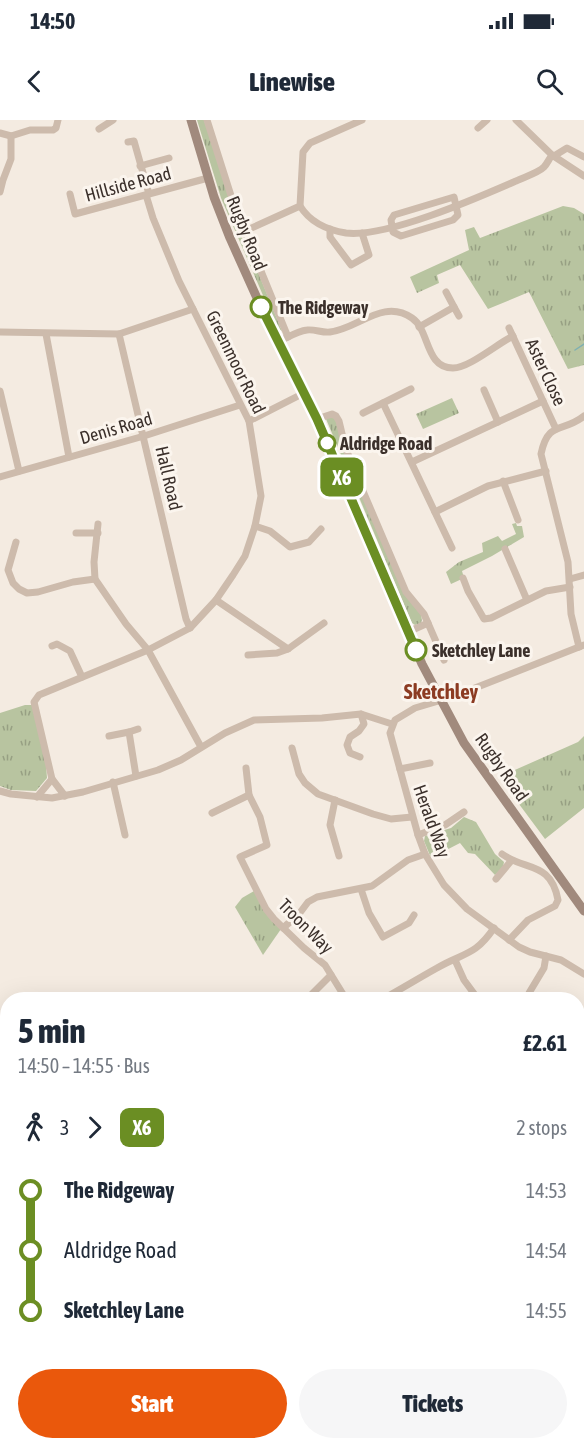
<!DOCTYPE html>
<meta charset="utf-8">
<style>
:root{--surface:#fff;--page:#f6f6f7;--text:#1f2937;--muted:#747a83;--accent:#ea580c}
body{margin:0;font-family:"Asap Condensed",sans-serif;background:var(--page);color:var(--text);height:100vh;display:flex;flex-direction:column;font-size:22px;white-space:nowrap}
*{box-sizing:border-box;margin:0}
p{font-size:20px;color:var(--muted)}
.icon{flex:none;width:33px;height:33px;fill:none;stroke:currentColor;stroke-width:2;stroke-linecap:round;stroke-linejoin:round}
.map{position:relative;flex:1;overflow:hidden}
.sheet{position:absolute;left:0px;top:872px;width:585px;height:458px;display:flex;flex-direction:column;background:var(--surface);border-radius:24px 24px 0 0;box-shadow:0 6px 24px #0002}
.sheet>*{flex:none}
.badge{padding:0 12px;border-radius:9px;font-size:21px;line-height:39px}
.map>.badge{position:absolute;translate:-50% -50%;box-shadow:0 0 0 3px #fff}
.legs{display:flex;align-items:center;gap:9px;height:66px;padding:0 18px;font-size:20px}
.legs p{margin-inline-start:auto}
.headline{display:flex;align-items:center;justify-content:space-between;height:102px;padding:0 18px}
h1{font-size:33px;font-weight:800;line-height:45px}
.action{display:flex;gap:12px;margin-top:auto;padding:12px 18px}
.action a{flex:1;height:69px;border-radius:36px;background:var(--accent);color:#fff;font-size:24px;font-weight:800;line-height:69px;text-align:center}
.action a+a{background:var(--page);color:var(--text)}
ul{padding:0 18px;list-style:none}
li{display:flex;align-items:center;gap:21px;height:60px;font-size:22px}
li i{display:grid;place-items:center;width:9px;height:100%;margin:0 8px;background:currentColor}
li i::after{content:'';width:15px;height:15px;margin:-8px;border:4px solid;border-radius:50%;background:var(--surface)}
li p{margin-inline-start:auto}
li:first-child i{background:linear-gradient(#0000 50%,currentColor 0)}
li:last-child i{background:linear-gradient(currentColor 50%,#0000 0)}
.status{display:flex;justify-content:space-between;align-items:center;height:42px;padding:0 30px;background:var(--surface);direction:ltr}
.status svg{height:16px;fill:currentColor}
header{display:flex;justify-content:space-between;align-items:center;height:78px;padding:0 18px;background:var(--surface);font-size:27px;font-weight:800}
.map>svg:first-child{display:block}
</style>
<div class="status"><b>14:50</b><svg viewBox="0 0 49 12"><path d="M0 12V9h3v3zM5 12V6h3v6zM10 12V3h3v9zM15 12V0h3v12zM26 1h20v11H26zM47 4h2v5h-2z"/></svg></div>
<header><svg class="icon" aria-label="back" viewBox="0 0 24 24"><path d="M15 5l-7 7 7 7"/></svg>Linewise<svg class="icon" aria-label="search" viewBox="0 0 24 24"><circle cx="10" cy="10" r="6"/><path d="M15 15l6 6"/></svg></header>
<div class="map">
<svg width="584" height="1328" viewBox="0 0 584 1328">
<defs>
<pattern id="grass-tufts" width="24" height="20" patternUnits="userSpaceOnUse" patternTransform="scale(1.5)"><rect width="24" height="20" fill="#b8c4a0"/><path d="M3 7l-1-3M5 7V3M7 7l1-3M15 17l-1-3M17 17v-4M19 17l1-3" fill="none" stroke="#97a083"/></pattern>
<pattern id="forest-firs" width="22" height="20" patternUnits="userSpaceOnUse" patternTransform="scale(1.5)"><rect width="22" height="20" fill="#b8c4a0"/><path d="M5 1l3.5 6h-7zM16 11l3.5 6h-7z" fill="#97a083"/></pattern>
</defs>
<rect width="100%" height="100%" fill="#f4ebe1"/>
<g fill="url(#grass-tufts)">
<path d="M197,0H204L240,107V116L245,120L282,211L277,208L221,78Z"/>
<path d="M563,86L574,88L584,94V245L568,249L529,172L488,189L460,145L437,155L439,163L417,173L410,157L469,130L465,110L474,107L480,118Z"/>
<path d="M452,278L459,293L423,309L416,294Z"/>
<path d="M328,297H335L406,473C412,482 425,493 421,503L415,505L412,503L326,299Z"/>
<path d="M516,403L517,406H522L524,417L492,436L462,451L464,458L451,464L446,452L459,442L483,432L482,423L498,416L502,421L516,414L512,404Z"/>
<path d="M25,585H32L46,645L47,658L36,671L11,670L0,666V593Z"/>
<path d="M584,616V688L545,719L499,657L578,622Z"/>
<path d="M464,697L476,702L495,734L504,742L503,747L495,755L475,734L468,733L460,723L431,738L424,721L425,716L451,708Z"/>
<path d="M254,771L281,809L263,835L235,787L242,778Z"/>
</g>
<path fill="url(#forest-firs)" d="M358,1322H457L471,1328H394Z"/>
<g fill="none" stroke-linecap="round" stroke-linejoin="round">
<path stroke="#7fb0b2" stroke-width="1.5" d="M575,230L584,224"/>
<g stroke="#cdbbac" stroke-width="7">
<path d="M207,0L234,85L288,217"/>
<path d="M516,0L552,35L584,56"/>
<path d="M478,8L487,0"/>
<path d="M99,9L113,0"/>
<path d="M0,13L11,16"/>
<path d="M128,22L134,21L149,74"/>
<path d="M554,36L567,28L584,37"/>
<path d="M140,46L169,38"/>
<path d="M0,72L3,60L11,39V16L30,10H53L56,8L58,0"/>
<path d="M70,74L75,94L208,58"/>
<path d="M454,77L458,95L453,100L401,116L393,112L391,100L394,95Z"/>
<path d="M300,86C310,102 327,110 346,113C386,118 477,78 516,61C524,57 538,53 544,47C547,44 549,39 552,35"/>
<path d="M330,109V117L351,145L369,135L362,113"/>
<path d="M245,111L300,86L303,32L310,23L362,0"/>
<path d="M454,187L459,196"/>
<path d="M419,207L454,187L446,172"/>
<path d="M509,208L556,309"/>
<path d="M0,212L119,214L193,189"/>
<path d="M46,214L69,337"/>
<path d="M119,214L186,499L190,508"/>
<path d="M278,222C287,218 297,211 307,210C315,209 322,213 330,212C358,209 383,178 412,198C430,210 425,248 453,248C469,248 497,224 513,216"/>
<path d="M411,269L383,283L452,428"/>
<path d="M484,270L498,302"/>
<path d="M0,271L19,351"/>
<path d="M363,293L383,283"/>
<path d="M317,299L332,294L336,296L339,301L345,326L354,350L406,472L424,494L444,540"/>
<path d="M249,301L304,273"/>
<path d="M412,342L543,281"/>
<path d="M0,357L144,316L240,285"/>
<path d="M503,361L518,400"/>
<path d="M435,392L488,366L546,351"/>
<path d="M98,404L94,442L95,459L126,504L148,530L201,627"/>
<path d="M255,406L270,411L290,427L309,422L321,409"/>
<path d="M76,413H98"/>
<path d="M16,422L8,450L13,463L19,469L27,473L38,472L73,462L95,459"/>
<path d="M505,429L527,480"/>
<path d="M463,458L468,471L484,499L491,498L546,471L570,467"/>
<path d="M570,459L584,455"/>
<path d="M216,480L288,529L324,503"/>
<path d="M408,512L428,503"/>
<path d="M584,525L452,577L415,588L395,600L390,613L418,715L425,734L444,765L467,789L519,827L530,832L561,840L584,854"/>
<path d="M52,526L57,524L70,531L82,557"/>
<path d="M579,527L571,494L568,442L541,334C548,300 563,313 584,296"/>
<path d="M248,535L277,533L288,529"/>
<path d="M129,612L138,609"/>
<path d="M109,616L129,612L136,656"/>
<path d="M292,628L299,654L305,663L318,674L373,694L391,699L412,697"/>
<path d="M360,637L350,633L347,625L350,617L359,611L364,604L361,594"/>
<path d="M246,648L249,675"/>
<path d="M400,649L430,643"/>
<path d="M52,659L65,676"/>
<path d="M113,662L125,715"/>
<path d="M0,671L11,674L52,678L83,672L158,650L181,640L225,613L254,600L322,598L361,594L392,604"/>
<path d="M37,677L52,659L34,582L39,575L148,530L190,508L216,480L233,455L245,436L255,406L261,376L249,301L179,161L153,98L146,75"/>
<path d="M335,680L330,705L339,736"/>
<path d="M212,693L249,675L260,697L267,725L240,737L266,789L274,799L304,828L325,845L346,879"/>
<path d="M418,715L445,705L464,692"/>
<path d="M502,734C525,751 551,741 558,780L555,786L528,800L509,820"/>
<path d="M496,759L511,741"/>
<path d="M361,769L369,793L383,817L409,803L414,795"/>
<path d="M283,808L299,794L308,782L317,777L372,766L408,740L425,734"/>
<path d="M455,840L464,860L478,879"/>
<path d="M307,879L331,855"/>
<path d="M383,879C401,869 419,858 437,848C464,832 474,837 494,808"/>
<path d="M532,879L529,873L544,848L546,836"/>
<path d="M578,986L584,987"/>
<path d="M578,1097H584"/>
<path d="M578,1171L584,1153"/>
<path d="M520,1328L523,1322"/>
</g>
<path stroke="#a18a7d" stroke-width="9" d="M191,0L214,77L230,118L261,187L317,299L422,544L464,623L584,791"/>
<g stroke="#6c584f" stroke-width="10">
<path d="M0,1033L8,1037"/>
<path d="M474,1322L488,1328"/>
</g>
</g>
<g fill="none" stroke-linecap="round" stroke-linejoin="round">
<g stroke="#fff" stroke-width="14">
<path id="line-1" d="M261,187L317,299L416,530"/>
</g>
<use href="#line-1" stroke="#6b8e23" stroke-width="9"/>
</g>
<g fill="#fff" stroke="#6b8e23" stroke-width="3">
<circle cx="261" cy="187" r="10"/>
<circle cx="327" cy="323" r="8"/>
<circle cx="416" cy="530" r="10"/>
</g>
<g text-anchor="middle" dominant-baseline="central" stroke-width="6" stroke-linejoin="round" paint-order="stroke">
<g font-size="18" fill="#3b302b" stroke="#fbf5ee">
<text transform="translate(128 64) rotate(-15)">Hillside Road</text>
<text transform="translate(247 113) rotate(68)">Rugby Road</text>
<text transform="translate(236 242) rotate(64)">Greenmoor Road</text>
<text transform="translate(546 252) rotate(65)">Aster Close</text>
<text transform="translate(116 308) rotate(-16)">Denis Road</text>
<text transform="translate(169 358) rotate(77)">Hall Road</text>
<text transform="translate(502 647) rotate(55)">Rugby Road</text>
<text transform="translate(432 701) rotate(70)">Herald Way</text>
<text transform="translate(306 806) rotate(45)">Troon Way</text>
</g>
<g font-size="18" font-weight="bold" fill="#3b302b" stroke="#fbf5ee" text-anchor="start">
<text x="278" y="187">The Ridgeway</text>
<text x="340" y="323">Aldridge Road</text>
<text x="432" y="530">Sketchley Lane</text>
</g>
<g font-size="21" font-weight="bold" fill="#8c3b22" stroke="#fbf5ee">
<text x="441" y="571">Sketchley</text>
</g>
</g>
</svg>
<b class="badge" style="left:342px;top:357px;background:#6b8e23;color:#fff">X6</b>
<section class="sheet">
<div class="headline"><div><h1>5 min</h1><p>14:50 – 14:55 · Bus</p></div><b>£2.61</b></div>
<div class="legs"><svg class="icon" aria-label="walk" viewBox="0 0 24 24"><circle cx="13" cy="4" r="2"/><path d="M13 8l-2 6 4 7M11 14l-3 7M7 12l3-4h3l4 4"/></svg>3<svg class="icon" aria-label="forward" viewBox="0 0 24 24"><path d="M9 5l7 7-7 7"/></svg><b class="badge" style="background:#6b8e23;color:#fff">X6</b><p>2 stops</p></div>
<ul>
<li><i style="color:#6b8e23"></i><b>The Ridgeway</b><p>14:53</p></li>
<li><i style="color:#6b8e23"></i><span>Aldridge Road</span><p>14:54</p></li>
<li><i style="color:#6b8e23"></i><b>Sketchley Lane</b><p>14:55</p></li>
</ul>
<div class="action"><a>Start</a><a>Tickets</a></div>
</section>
</div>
